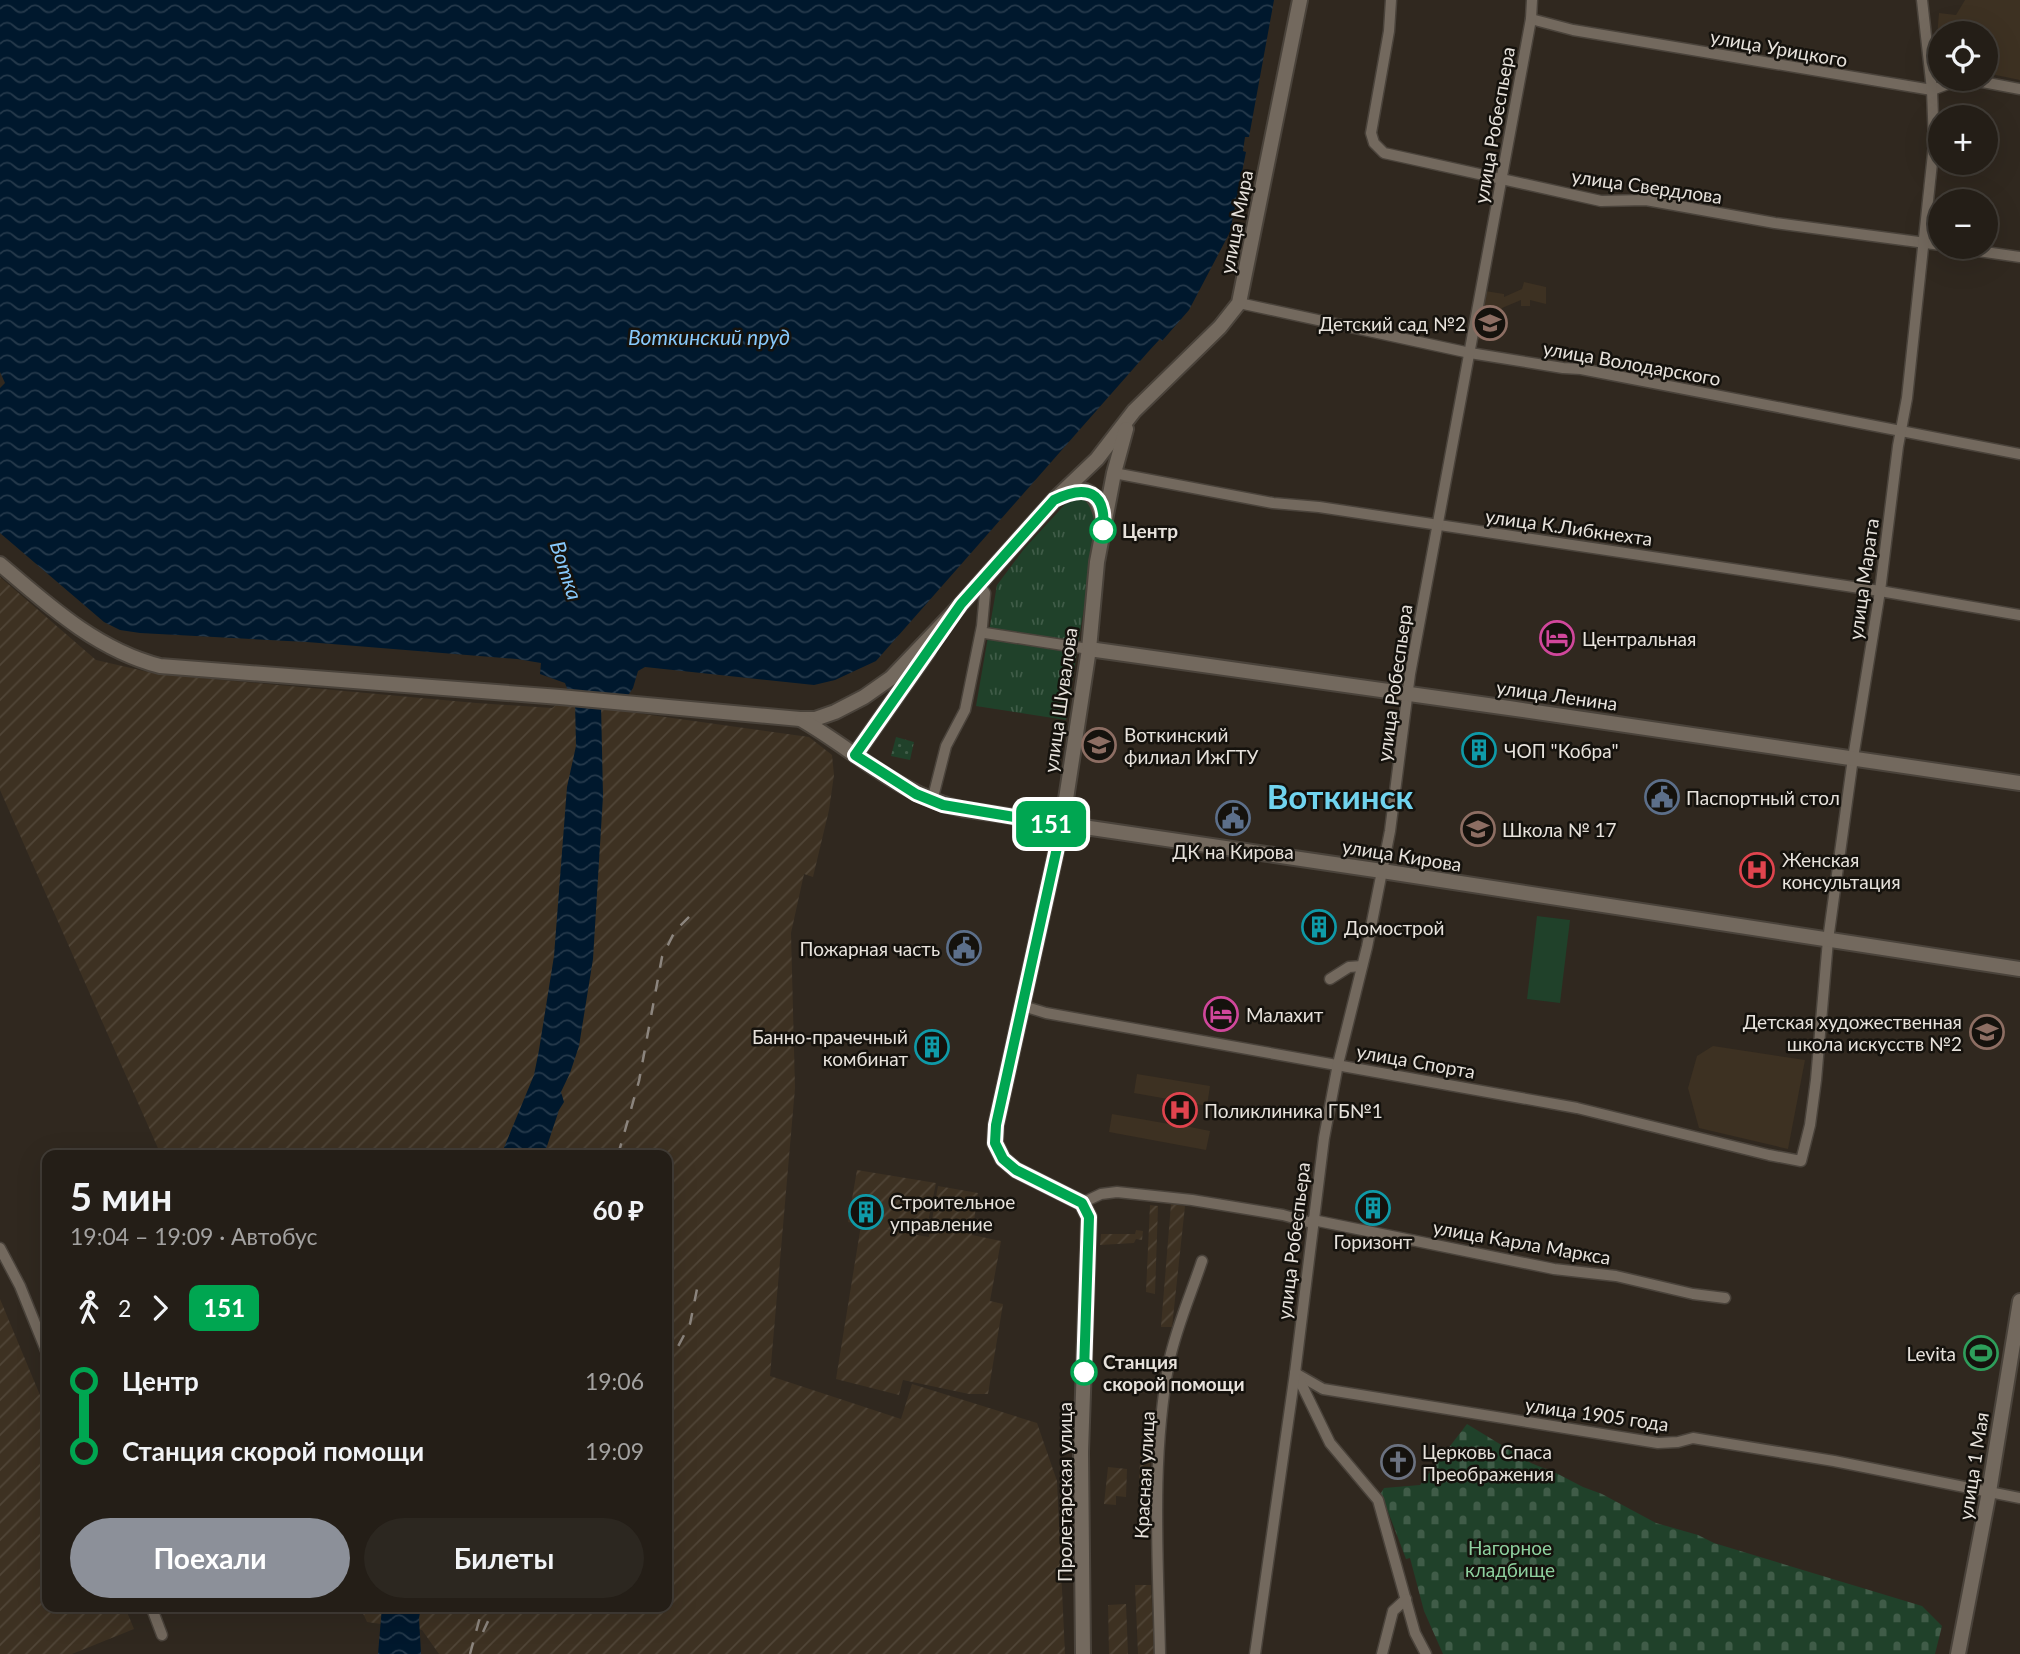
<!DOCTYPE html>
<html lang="ru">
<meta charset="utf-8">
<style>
:root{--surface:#241e17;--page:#2c2720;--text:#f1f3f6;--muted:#a3a2a1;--line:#413c36;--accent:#8c9099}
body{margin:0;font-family:Lato,sans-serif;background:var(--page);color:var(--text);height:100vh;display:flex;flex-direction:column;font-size:26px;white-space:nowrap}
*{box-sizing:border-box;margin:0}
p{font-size:23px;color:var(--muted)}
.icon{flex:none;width:38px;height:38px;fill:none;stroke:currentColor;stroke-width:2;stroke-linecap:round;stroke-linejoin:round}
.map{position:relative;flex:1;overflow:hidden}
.details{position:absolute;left:42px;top:1150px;width:630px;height:462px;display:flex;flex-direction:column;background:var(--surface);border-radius:14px;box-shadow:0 7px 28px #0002,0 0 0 2px var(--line)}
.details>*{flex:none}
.badge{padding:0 14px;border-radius:10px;font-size:24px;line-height:46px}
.fabs{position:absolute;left:1928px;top:21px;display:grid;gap:14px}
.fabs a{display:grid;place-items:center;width:70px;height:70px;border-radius:50%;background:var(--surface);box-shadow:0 7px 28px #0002,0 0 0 2px var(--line);font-size:35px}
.map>.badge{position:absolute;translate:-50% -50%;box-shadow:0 0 0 4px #fff}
.legs{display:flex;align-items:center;gap:10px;height:77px;padding:0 28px;font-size:23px}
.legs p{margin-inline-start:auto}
.overview{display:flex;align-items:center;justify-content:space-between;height:119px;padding:0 28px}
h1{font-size:38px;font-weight:700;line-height:52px}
.primary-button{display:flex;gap:14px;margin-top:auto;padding:14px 28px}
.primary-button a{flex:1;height:80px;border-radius:42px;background:var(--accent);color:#fff;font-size:28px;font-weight:700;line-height:80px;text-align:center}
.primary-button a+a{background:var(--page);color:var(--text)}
ul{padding:0 28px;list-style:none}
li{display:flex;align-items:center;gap:24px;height:70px;font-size:26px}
li i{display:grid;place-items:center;width:10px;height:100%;margin:0 9px;background:currentColor}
li i::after{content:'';width:18px;height:18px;margin:-9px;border:5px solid;border-radius:50%;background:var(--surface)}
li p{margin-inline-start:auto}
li:first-child i{background:linear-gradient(#0000 50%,currentColor 0)}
li:last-child i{background:linear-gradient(currentColor 50%,#0000 0)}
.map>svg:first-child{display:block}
</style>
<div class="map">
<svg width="2020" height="1654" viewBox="0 0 2020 1654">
<defs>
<pattern id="industrial-furrows" width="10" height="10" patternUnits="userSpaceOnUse" patternTransform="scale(1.75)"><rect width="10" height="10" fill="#3d3122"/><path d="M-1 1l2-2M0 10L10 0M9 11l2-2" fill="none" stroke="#504537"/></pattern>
<pattern id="grass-dots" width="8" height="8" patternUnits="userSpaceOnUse" patternTransform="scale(1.75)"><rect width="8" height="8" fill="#20412a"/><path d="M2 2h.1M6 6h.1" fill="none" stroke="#405c48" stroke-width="1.8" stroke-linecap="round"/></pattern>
<pattern id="cemetery-stones" width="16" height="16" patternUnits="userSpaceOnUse" patternTransform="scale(1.75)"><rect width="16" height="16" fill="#20412a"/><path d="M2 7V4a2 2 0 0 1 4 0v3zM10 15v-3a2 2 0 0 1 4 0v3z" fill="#405c48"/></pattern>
<pattern id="park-tufts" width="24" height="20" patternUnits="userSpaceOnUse" patternTransform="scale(1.75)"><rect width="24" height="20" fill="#20412a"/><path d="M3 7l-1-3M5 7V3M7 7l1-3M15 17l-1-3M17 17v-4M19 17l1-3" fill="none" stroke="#405c48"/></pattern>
<pattern id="water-waves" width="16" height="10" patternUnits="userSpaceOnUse" patternTransform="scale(1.75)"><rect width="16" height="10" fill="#00182d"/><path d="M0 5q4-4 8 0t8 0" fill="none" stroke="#25394b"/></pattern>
</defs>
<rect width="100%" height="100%" fill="#30281f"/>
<g fill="#3d3122">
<path d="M1965,0H2020V80L1986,73V33H1941V63L1935,61L1939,13L1956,15Z"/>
<path d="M1524,282L1546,287V304L1530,300V306H1521V300L1502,308L1496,341L1477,339L1485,291L1504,294V297L1522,289Z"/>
<path d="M1713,1046L1805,1060L1788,1149L1699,1128L1688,1088L1697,1056Z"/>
<path d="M1137,1074L1210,1086L1207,1106L1185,1102L1180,1125L1210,1131L1206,1150L1109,1132L1112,1114L1175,1125L1179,1101L1134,1093Z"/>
</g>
<g fill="url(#industrial-furrows)">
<path d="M0,577L96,660L157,674L476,703L552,708L563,700L606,704L622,711L809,737L832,755L834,775L829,810L813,877L804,874L791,933L795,1088L770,1376L901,1419L912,1384L1037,1423L1057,1481L1065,1654H439L422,1630L367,1622L360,1607L667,1606V1155H161L0,790Z"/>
<path d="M857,1170L936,1183L926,1232L907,1229L906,1232L882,1229L929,1237L938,1186L978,1193L972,1235L1001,1241L990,1301L1003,1304L988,1394H969L903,1380L899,1395L836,1379L861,1225L848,1222Z"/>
<path d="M1171,1204L1185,1206L1172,1327H1161Z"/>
<path d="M1150,1205L1158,1206L1155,1294L1146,1292Z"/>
<path d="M1136,1230L1143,1231L1142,1240L1136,1239L1134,1243L1100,1245L1101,1234H1135Z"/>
<path d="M0,1299L47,1412V1606L125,1607L134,1629L72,1654H0Z"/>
<path d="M1142,1431L1154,1433L1148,1480L1139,1478Z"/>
<path d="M1108,1467L1127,1469L1126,1497L1116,1496V1505L1104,1504Z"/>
<path d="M1135,1585H1151L1154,1654H1138Z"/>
<path d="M1126,1604L1128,1654H1109L1108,1605Z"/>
</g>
<path fill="url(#grass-dots)" d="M896,737L914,742L910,760L891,756Z"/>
<path fill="url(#cemetery-stones)" d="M1467,1424L1531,1463L1558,1474L1583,1487L1602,1494L1656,1523L1698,1535L1714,1543L1922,1606L1942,1626L1935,1654H1443L1424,1611L1410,1558L1406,1559L1381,1493L1384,1488L1420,1485Z"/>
<path fill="url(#park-tufts)" d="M1091,496L1099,514L1066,720L976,706L997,585L1024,549L1069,500Z"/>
<path fill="#20412a" d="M1537,916L1570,920L1560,1003L1527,999Z"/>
<g fill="url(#water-waves)">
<path d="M0,0H1274L1249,137H1245L1243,151L1246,152L1230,232L1189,310L1162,341L1160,339L1148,352L876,661L835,680L814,685L645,667L638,671L633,688L627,697L568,691L565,683L540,674L541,663L517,659L307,642L140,633L120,630L104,622L0,533V388L5,383L0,372Z"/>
<path d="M575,701L601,704L603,796L593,959L579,1046L570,1073L561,1092L564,1102L559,1110L544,1155H501L534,1075L539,1050L554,956L567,787L576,746Z"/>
<path d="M382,1607H421L419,1618L421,1654H378Z"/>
</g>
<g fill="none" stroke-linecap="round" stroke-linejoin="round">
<g stroke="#4a433b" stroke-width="13">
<g id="street">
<path d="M1391,0L1389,31L1371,133L1374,143L1384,153L1601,201L1646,200L1775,223L1941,245"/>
<path d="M1531,19L1573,30L1932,90L1953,82L1972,80L2020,89"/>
<path d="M1950,247L2020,257"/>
<path d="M1239,303L1470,353L1563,368L1581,369L2020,454"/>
<path d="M1114,473L1273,503L1319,507L1880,591L2020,615"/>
<path d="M985,633L1089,649"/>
<path d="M932,801L946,746L965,710L982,626L985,593L979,584"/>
<path d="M1330,979L1349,967L1362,966"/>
<path d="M1023,1006L1046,1013L1577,1108L1769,1155L1801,1161L1810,1125L1816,1080L1828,940L1853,758L1880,591L1898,446L1907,398L1934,144L1932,90L1922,0"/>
<path d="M1082,1203L1101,1194L1117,1192L1192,1200L1283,1215L1312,1223"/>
<path d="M1313,1220L1554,1269L1616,1276L1693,1294L1725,1298"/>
<path d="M0,1248L20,1286L47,1353"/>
<path d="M1295,1373L1323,1389L1658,1443L1678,1442L1693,1438L1834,1461L2020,1498"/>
<path d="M1296,1373L1330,1443L1378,1500L1415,1633L1426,1654"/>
<path d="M151,1606L162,1635"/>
<path d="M1160,1654C1158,1557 1151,1458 1169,1362C1176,1328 1191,1294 1202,1261"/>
<path d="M1255,1654L1295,1373L1324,1138L1338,1064L1367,947L1390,831L1410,674L1531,19L1532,0"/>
<path d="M1382,1654L1393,1611L1406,1599"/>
</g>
</g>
<g stroke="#4a433b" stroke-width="18">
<g id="secondary">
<path d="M1062,496C1088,483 1097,494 1103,519"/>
<path d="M0,564C48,605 97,650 160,666L560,697L800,719H815L835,712L864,697L891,678L954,612L1054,500L1097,459L1134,411L1220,327L1239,303L1300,0"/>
<path d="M1089,649L1509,708L2020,783"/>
<path d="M802,720C854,750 901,796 962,809L1382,871L2020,969"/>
<path d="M855,755L928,651"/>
<path d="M1083,1654L1081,1452L1089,1217L1082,1203L1016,1170L1003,1159L995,1143L996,1125L1062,825L1089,649L1097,562L1114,473L1126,429"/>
<path d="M1958,1654L1989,1492L2020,1301"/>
</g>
</g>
<use href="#street" stroke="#73695e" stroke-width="10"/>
<use href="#secondary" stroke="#73695e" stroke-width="14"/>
<g stroke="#8c857e" stroke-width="2.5" stroke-dasharray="12 12" stroke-linecap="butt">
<path d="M618,1155L639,1081L662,957L675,931L695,911"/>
<path d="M667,1367L690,1324L697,1289"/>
<path d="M483,1632L495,1606"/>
<path d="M470,1654L483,1606"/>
</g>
</g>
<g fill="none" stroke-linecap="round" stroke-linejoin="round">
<g stroke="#fff" stroke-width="16">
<path id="line-1" d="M1084,1372L1089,1217L1082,1203L1016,1170L1003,1159L995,1143L996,1125L1062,825L943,805L916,794L855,755L961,604L1054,500C1086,484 1107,491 1103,530"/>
</g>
<use href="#line-1" stroke="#00a651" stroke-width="10"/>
</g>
<defs>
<g id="school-ring" transform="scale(1.75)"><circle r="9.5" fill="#15120d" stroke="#8d6e63" stroke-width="1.5"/><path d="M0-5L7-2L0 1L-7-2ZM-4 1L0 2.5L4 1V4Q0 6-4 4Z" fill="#8d6e63"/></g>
<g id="hotel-ring" transform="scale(1.75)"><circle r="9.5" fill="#15120d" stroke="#d1479c" stroke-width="1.5"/><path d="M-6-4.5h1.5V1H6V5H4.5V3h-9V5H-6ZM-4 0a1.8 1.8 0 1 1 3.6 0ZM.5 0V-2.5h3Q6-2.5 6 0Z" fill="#d1479c"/></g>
<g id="university-ring" transform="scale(1.75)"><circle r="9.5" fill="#15120d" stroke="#8d6e63" stroke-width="1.5"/><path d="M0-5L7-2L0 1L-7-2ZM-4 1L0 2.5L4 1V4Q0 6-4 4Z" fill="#8d6e63"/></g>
<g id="building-ring" transform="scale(1.75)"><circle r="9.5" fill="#15120d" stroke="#0f9aa8" stroke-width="1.5"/><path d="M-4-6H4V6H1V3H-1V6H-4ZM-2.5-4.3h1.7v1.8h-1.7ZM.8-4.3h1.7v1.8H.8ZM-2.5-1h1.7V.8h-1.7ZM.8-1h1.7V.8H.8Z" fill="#0f9aa8"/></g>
<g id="civic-ring" transform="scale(1.75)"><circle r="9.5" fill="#15120d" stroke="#5c6f8a" stroke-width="1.5"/><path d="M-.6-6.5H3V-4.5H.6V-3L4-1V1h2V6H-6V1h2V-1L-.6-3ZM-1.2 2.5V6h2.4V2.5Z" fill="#5c6f8a"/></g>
<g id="hospital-ring" transform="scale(1.75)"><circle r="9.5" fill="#15120d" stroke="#e0444e" stroke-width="1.5"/><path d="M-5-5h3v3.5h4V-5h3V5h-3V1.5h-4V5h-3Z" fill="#e0444e"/></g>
<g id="stadium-ring" transform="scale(1.75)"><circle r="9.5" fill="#15120d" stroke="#2e9e5b" stroke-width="1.5"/><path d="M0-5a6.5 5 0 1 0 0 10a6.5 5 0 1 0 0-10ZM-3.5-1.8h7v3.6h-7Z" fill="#2e9e5b"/></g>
<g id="church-ring" transform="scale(1.75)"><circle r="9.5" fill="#15120d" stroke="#6b7280" stroke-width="1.5"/><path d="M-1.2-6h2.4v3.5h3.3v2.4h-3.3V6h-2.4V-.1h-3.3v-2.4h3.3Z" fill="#6b7280"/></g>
</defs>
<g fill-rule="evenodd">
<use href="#school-ring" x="1490" y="323"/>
<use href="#hotel-ring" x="1557" y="638"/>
<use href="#university-ring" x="1099" y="745"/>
<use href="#building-ring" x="1479" y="750"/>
<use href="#civic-ring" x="1662" y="797"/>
<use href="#civic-ring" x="1233" y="818"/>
<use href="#school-ring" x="1478" y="829"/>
<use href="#hospital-ring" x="1757" y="870"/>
<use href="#building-ring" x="1319" y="927"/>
<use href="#civic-ring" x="964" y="948"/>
<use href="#hotel-ring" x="1221" y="1014"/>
<use href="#school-ring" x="1987" y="1032"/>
<use href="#building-ring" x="932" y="1047"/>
<use href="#hospital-ring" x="1180" y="1110"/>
<use href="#building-ring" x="1373" y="1208"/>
<use href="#building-ring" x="866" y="1212"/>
<use href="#stadium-ring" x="1981" y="1353"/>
<use href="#church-ring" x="1398" y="1462"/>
</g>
<g fill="#fff" stroke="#00a651" stroke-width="3.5">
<circle cx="1103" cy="530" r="12"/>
<circle cx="1084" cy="1372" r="12"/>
</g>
<g text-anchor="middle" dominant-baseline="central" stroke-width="5" stroke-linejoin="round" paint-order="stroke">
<g font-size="19" fill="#e7e2dc" stroke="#15120d">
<text transform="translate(1779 48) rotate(10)">улица Урицкого</text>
<text transform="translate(1494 125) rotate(-80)">улица Робеспьера</text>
<text transform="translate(1647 186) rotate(8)">улица Свердлова</text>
<text transform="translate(1236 222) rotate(-79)">улица Мира</text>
<text transform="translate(1632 363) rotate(10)">улица Володарского</text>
<text transform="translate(1569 527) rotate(8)">улица К.Либкнехта</text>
<text transform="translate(1863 579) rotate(-82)">улица Марата</text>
<text transform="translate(1394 683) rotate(-82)">улица Робеспьера</text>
<text transform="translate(1557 695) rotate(8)">улица Ленина</text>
<text transform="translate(1060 700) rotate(-82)">улица Шувалова</text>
<text transform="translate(1402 855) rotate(9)">улица Кирова</text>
<text transform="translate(1416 1061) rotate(10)">улица Спорта</text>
<text transform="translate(1293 1241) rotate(-83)">улица Робеспьера</text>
<text transform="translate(1522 1242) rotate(10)">улица Карла Маркса</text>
<text transform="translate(1597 1414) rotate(8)">улица 1905 года</text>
<text transform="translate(1973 1466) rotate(-81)">улица 1 Мая</text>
<text transform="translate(1144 1475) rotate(-87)">Красная улица</text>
<text transform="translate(1064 1492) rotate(-90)">Пролетарская улица</text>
</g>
<g font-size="19" fill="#e7e2dc" stroke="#15120d" text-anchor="start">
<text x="1466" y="323" text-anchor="end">Детский сад №2</text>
<text x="1582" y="638">Центральная</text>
<text x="1124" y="734">Воткинский<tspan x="1124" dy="22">филиал ИжГТУ</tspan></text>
<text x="1504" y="750">ЧОП "Кобра"</text>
<text x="1686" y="797">Паспортный стол</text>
<text x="1502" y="829">Школа № 17</text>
<text x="1233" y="851" text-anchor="middle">ДК на Кирова</text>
<text x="1782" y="859">Женская<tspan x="1782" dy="22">консультация</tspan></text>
<text x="1344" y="927">Домострой</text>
<text x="940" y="948" text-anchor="end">Пожарная часть</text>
<text x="1246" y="1014">Малахит</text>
<text x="1962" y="1021" text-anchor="end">Детская художественная<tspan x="1962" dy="22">школа искусств №2</tspan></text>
<text x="908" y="1036" text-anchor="end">Банно-прачечный<tspan x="908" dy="22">комбинат</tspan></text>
<text x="1204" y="1110">Поликлиника ГБ№1</text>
<text x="890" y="1201">Строительное<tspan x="890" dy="22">управление</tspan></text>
<text x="1373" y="1241" text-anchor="middle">Горизонт</text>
<text x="1956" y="1353" text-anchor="end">Levita</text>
<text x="1422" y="1451">Церковь Спаса<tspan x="1422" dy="22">Преображения</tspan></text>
</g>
<g font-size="19" font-weight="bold" fill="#e7e2dc" stroke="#15120d" text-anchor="start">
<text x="1122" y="530">Центр</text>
<text x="1103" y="1361">Станция<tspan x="1103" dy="22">скорой помощи</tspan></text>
</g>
<g font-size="19" fill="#8ed19f" stroke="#15120d">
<text x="1510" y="1547">Нагорное<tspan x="1510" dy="22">кладбище</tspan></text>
</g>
<g font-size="21" font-style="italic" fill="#87c9fc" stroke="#15120d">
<text x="709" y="336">Воткинский пруд</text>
<text transform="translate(567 570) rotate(72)">Вотка</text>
</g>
<g font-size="33" font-weight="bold" fill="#70d3ee" stroke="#15120d">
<text x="1340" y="796">Воткинск</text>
</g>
</g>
</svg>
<div class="fabs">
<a><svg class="icon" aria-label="locate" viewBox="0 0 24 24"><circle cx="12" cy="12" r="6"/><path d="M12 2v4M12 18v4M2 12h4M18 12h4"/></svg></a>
<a>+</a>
<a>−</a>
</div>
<b class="badge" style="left:1051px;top:824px;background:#00a651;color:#fff">151</b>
<section class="details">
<div class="overview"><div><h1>5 мин</h1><p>19:04 – 19:09 · Автобус</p></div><b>60 ₽</b></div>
<div class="legs"><svg class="icon" aria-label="walk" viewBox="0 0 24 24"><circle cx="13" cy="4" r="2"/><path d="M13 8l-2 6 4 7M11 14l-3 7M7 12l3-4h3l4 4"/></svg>2<svg class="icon" aria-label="forward" viewBox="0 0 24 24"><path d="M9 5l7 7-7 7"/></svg><b class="badge" style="background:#00a651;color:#fff">151</b></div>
<ul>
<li><i style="color:#00a651"></i><b>Центр</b><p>19:06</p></li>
<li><i style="color:#00a651"></i><b>Станция скорой помощи</b><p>19:09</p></li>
</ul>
<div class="primary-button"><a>Поехали</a><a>Билеты</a></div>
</section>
</div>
